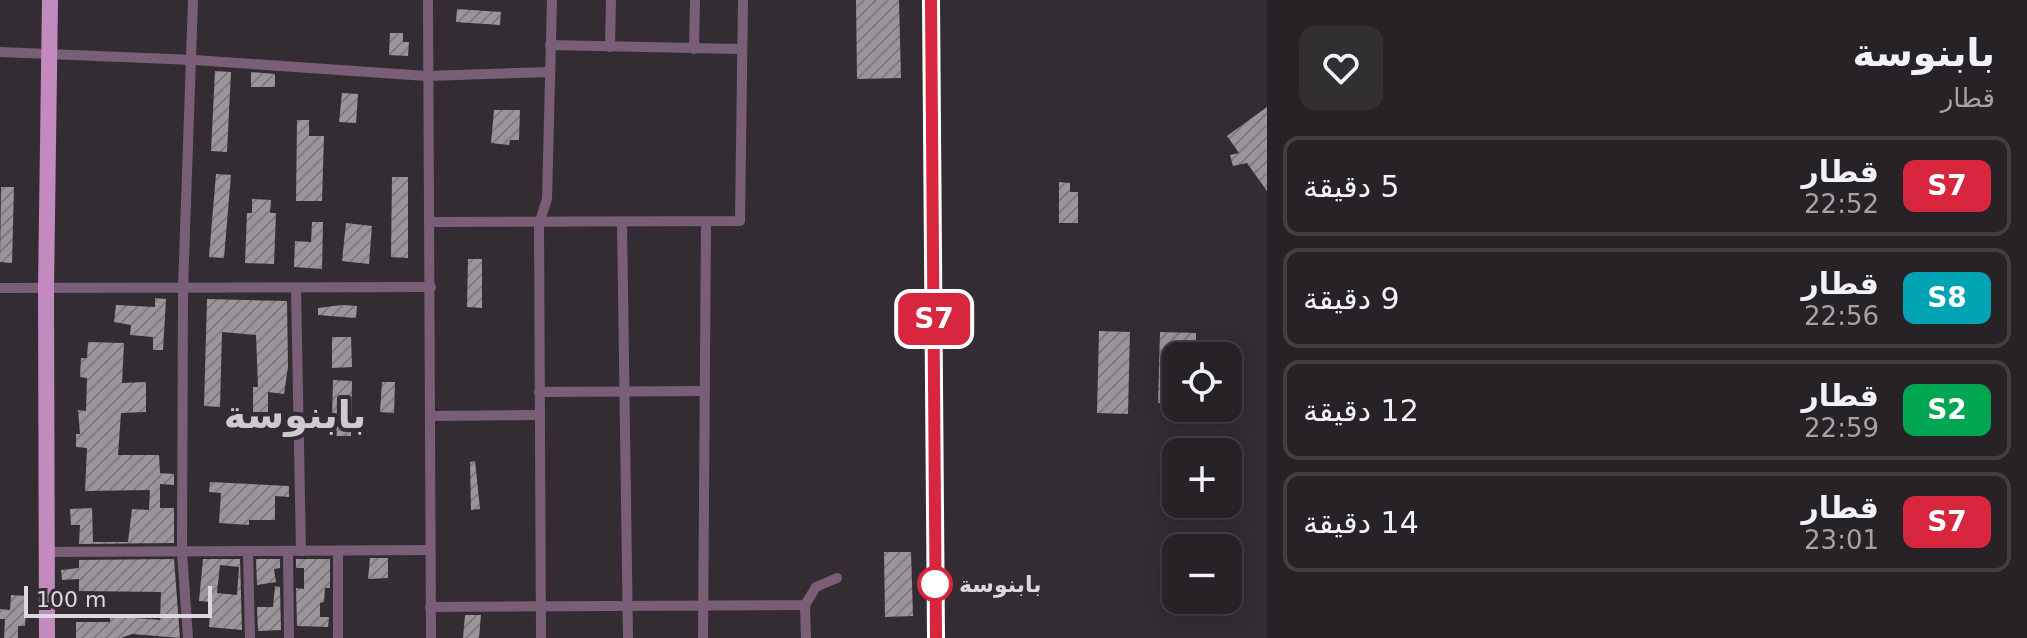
<!DOCTYPE html>
<html lang="ar">
<meta charset="utf-8">
<style>
:root{--surface:#262226;--page:#322f32;--text:#f1f3f6;--muted:#a4a4a7;--line:#423f43}
body{margin:0;font-family:"DejaVu Sans","Noto Sans Arabic",sans-serif;background:var(--page);color:var(--text);direction:rtl;height:100vh;display:flex;flex-direction:column;font-size:30px;white-space:nowrap}
*{box-sizing:border-box;margin:0}
p{font-size:26px;color:var(--muted)}
.icon{flex:none;width:44px;height:44px;fill:none;stroke:currentColor;stroke-width:2;stroke-linecap:round;stroke-linejoin:round}
.map{position:relative;flex:1;overflow:hidden;direction:ltr}
.drawer{display:flex;flex-direction:column;background:var(--surface);width:760px}
.drawer>*{flex:none}
.badge{padding:0 16px;border-radius:12px;font-size:28px;line-height:52px}
.tools{position:absolute;left:1162px;top:342px;display:grid;gap:16px}
.tools a{display:grid;place-items:center;width:80px;height:80px;border-radius:16px;background:var(--surface);box-shadow:0 4px 20px #0003,0 0 0 2px var(--line);font-size:40px}
.scale{position:absolute;left:24px;bottom:20px;width:188px;box-sizing:border-box;padding-left:8px;border:4px solid #dcd8dc;border-top:0;font-size:22px;line-height:28px;white-space:nowrap;color:#dcd8dc;-webkit-text-stroke:6px #332d33;paint-order:stroke}
.map>.badge{position:absolute;translate:-50% -50%;box-shadow:0 0 0 4px #fff}
.round{display:grid;place-items:center;flex:none;width:84px;height:84px;border-radius:16px;background:var(--page)}
.headline{display:flex;align-items:center;justify-content:space-between;height:136px;padding:0 32px}
h1{font-size:38px;font-weight:700;line-height:60px}
ul{padding:0;list-style:none}
li{display:flex;align-items:center;gap:24px;height:100px;margin:0 16px 12px;padding:0 16px;border:4px solid var(--line);border-radius:16px}
li div{flex:1}
li b{display:block;font-size:30px}
li em{font-style:normal}
li .badge{min-width:88px;font-weight:700;text-align:center}
main{display:flex;flex:1;min-height:0}
.map>svg:first-child{display:block}
</style>
<main>
<section class="drawer">
<div class="headline"><div><h1>بابنوسة</h1><p>قطار</p></div><a class="round"><svg class="icon" aria-label="heart" viewBox="0 0 24 24"><path d="M12 20l-8-8c-3-5 5-10 8-4 3-6 11-1 8 4z"/></svg></a></div>
<ul>
<li><span class="badge" style="background:#d7263d;color:#fff">S7</span><div><b>قطار</b><p>22:52</p></div><em>5 دقيقة</em></li>
<li><span class="badge" style="background:#00a3b4;color:#fff">S8</span><div><b>قطار</b><p>22:56</p></div><em>9 دقيقة</em></li>
<li><span class="badge" style="background:#00a651;color:#fff">S2</span><div><b>قطار</b><p>22:59</p></div><em>12 دقيقة</em></li>
<li><span class="badge" style="background:#d7263d;color:#fff">S7</span><div><b>قطار</b><p>23:01</p></div><em>14 دقيقة</em></li>
</ul>
</section>
<div class="map">
<svg width="1267" height="638" viewBox="0 0 1267 638">
<defs>
<pattern id="building-hatch" width="6" height="6" patternUnits="userSpaceOnUse" patternTransform="scale(2)"><rect width="6" height="6" fill="#9c949b"/><path d="M-1 1l2-2M0 6l6-6M5 7l2-2" fill="none" stroke="#817b80"/></pattern>
</defs>
<rect width="100%" height="100%" fill="#332d33"/>
<g fill="url(#building-hatch)" fill-rule="evenodd">
<path d="M856,0H899L901,78L857,79Z"/>
<path d="M457,9L501,12L500,25L456,22Z"/>
<path d="M390,33H403V42H409L408,56L389,55Z"/>
<path d="M215,71L231,72L227,152L211,151Z"/>
<path d="M251,72L275,74V87H251Z"/>
<path d="M342,93L358,94L356,123L339,122Z"/>
<path d="M1267,107V191L1247,163L1233,166L1230,155L1239,153L1227,136Z"/>
<path d="M494,110H520L519,140H510L509,145L491,143Z"/>
<path d="M297,120H309V136H324L322,201H296Z"/>
<path d="M216,174L231,175L224,258L209,257Z"/>
<path d="M392,177H408V258L391,257Z"/>
<path d="M1059,182L1070,183V192H1078V223H1059Z"/>
<path d="M1,187H14L12,263L0,262Z"/>
<path d="M252,199L271,200L270,213H276L274,264L245,263L247,213H252Z"/>
<path d="M312,222H323L322,269L294,267L295,241L311,242Z"/>
<path d="M346,223L372,226L369,264L342,261Z"/>
<path d="M468,259H482V308L467,307Z"/>
<path d="M155,298L166,299L163,350H153V337L130,335L131,325L114,322L116,305L155,307Z"/>
<path d="M207,299L287,301L288,367L284,394L268,392V412H253V387H258L256,335L222,332L220,407L204,406Z"/>
<path d="M342,305L357,306L356,318L318,315V308Z"/>
<path d="M1099,331L1130,332L1128,414L1097,413Z"/>
<path d="M1160,332L1196,333V356H1176V404L1158,403Z"/>
<path d="M332,337H351L352,367L332,368Z"/>
<path d="M88,342L124,343L122,383L146,382V412L121,413L118,455H159L160,473L174,474V485L160,484V508H174V543L79,544L80,525H71L70,509L92,508L93,542H128L132,509L149,510L150,490L85,491L87,448L76,447V434H80L78,410L86,411L87,378L80,377L81,358H87Z"/>
<path d="M333,380L352,381L351,436H326V419H332Z"/>
<path d="M382,382H395L394,413L380,412Z"/>
<path d="M475,461L480,509L471,510L470,462Z"/>
<path d="M210,482L289,486V497L275,496V520H249V525L219,523L221,493L209,492Z"/>
<path d="M884,552H911L913,616L885,617Z"/>
<path d="M370,558H388V578L368,579Z"/>
<path d="M174,559L180,638L132,634L121,638H76V622H110V616L160,620L161,592L79,591V579L62,580L61,570L79,568V560Z"/>
<path d="M203,559H240L242,630L209,627L211,602L199,601ZM220,565L239,567L237,595L217,593Z"/>
<path d="M256,559H280V568L274,569L276,582L257,585Z"/>
<path d="M296,559H330V588H325L324,602L320,603V617H329L328,627L297,626L296,588L304,589V568H296Z"/>
<path d="M275,586L280,587L281,630L258,631L257,607H273Z"/>
<path d="M11,595L27,596L25,626H18V638H4L5,619H0V609L10,610Z"/>
<path d="M465,615H481L479,638H463Z"/>
</g>
<g fill="none" stroke-linecap="round" stroke-linejoin="round">
<g stroke="#7a5e78" stroke-width="10">
<path d="M428,0L431,638"/>
<path d="M550,45L740,49"/>
<path d="M610,47L611,0"/>
<path d="M694,49L695,0"/>
<path d="M0,52L194,60L427,76L550,72"/>
<path d="M430,222L740,221L743,0"/>
<path d="M622,223L628,638"/>
<path d="M0,288L431,287"/>
<path d="M296,288L301,551"/>
<path d="M539,392L705,391"/>
<path d="M432,416L539,415"/>
<path d="M288,551L289,638"/>
<path d="M46,552L430,550"/>
<path d="M248,552L250,638"/>
<path d="M338,552V638"/>
<path d="M805,605L806,638"/>
<path d="M430,607L805,605L816,587L837,578"/>
<path d="M188,638L182,552L183,289L193,0"/>
<path d="M541,638L539,224L547,199L552,0"/>
<path d="M703,638L706,222"/>
</g>
<path stroke="#c38ac0" stroke-width="16" d="M47,638L46,289L50,0"/>
<path stroke="#878287" stroke-width="4" stroke-dasharray="4 8" stroke-linecap="butt" d="M932,0L936,638"/>
</g>
<g fill="none" stroke-linecap="round" stroke-linejoin="round">
<g stroke="#fff" stroke-width="18">
<path id="line" d="M931,0L936,638"/>
</g>
<use href="#line" stroke="#d7263d" stroke-width="12"/>
</g>
<circle fill="#fff" stroke="#d7263d" stroke-width="4" cx="935" cy="584" r="16"/>
<g text-anchor="middle" dominant-baseline="central" stroke-width="8" stroke-linejoin="round" paint-order="stroke">
<g font-size="22" font-weight="bold" fill="#dcd8dc" stroke="#332d33" text-anchor="start">
<text x="959" y="584">بابنوسة</text>
</g>
<g font-size="38" font-weight="bold" fill="#d1c9d0" stroke="#332d33">
<text x="295" y="415">بابنوسة</text>
</g>
</g>
</svg>
<div class="tools">
<a><svg class="icon" aria-label="locate" viewBox="0 0 24 24"><circle cx="12" cy="12" r="6"/><path d="M12 2v4M12 18v4M2 12h4M18 12h4"/></svg></a>
<a>+</a>
<a>−</a>
</div>
<div class="scale">100 m</div>
<b class="badge" style="left:934px;top:319px;background:#d7263d;color:#fff">S7</b>
</div>
</main>
